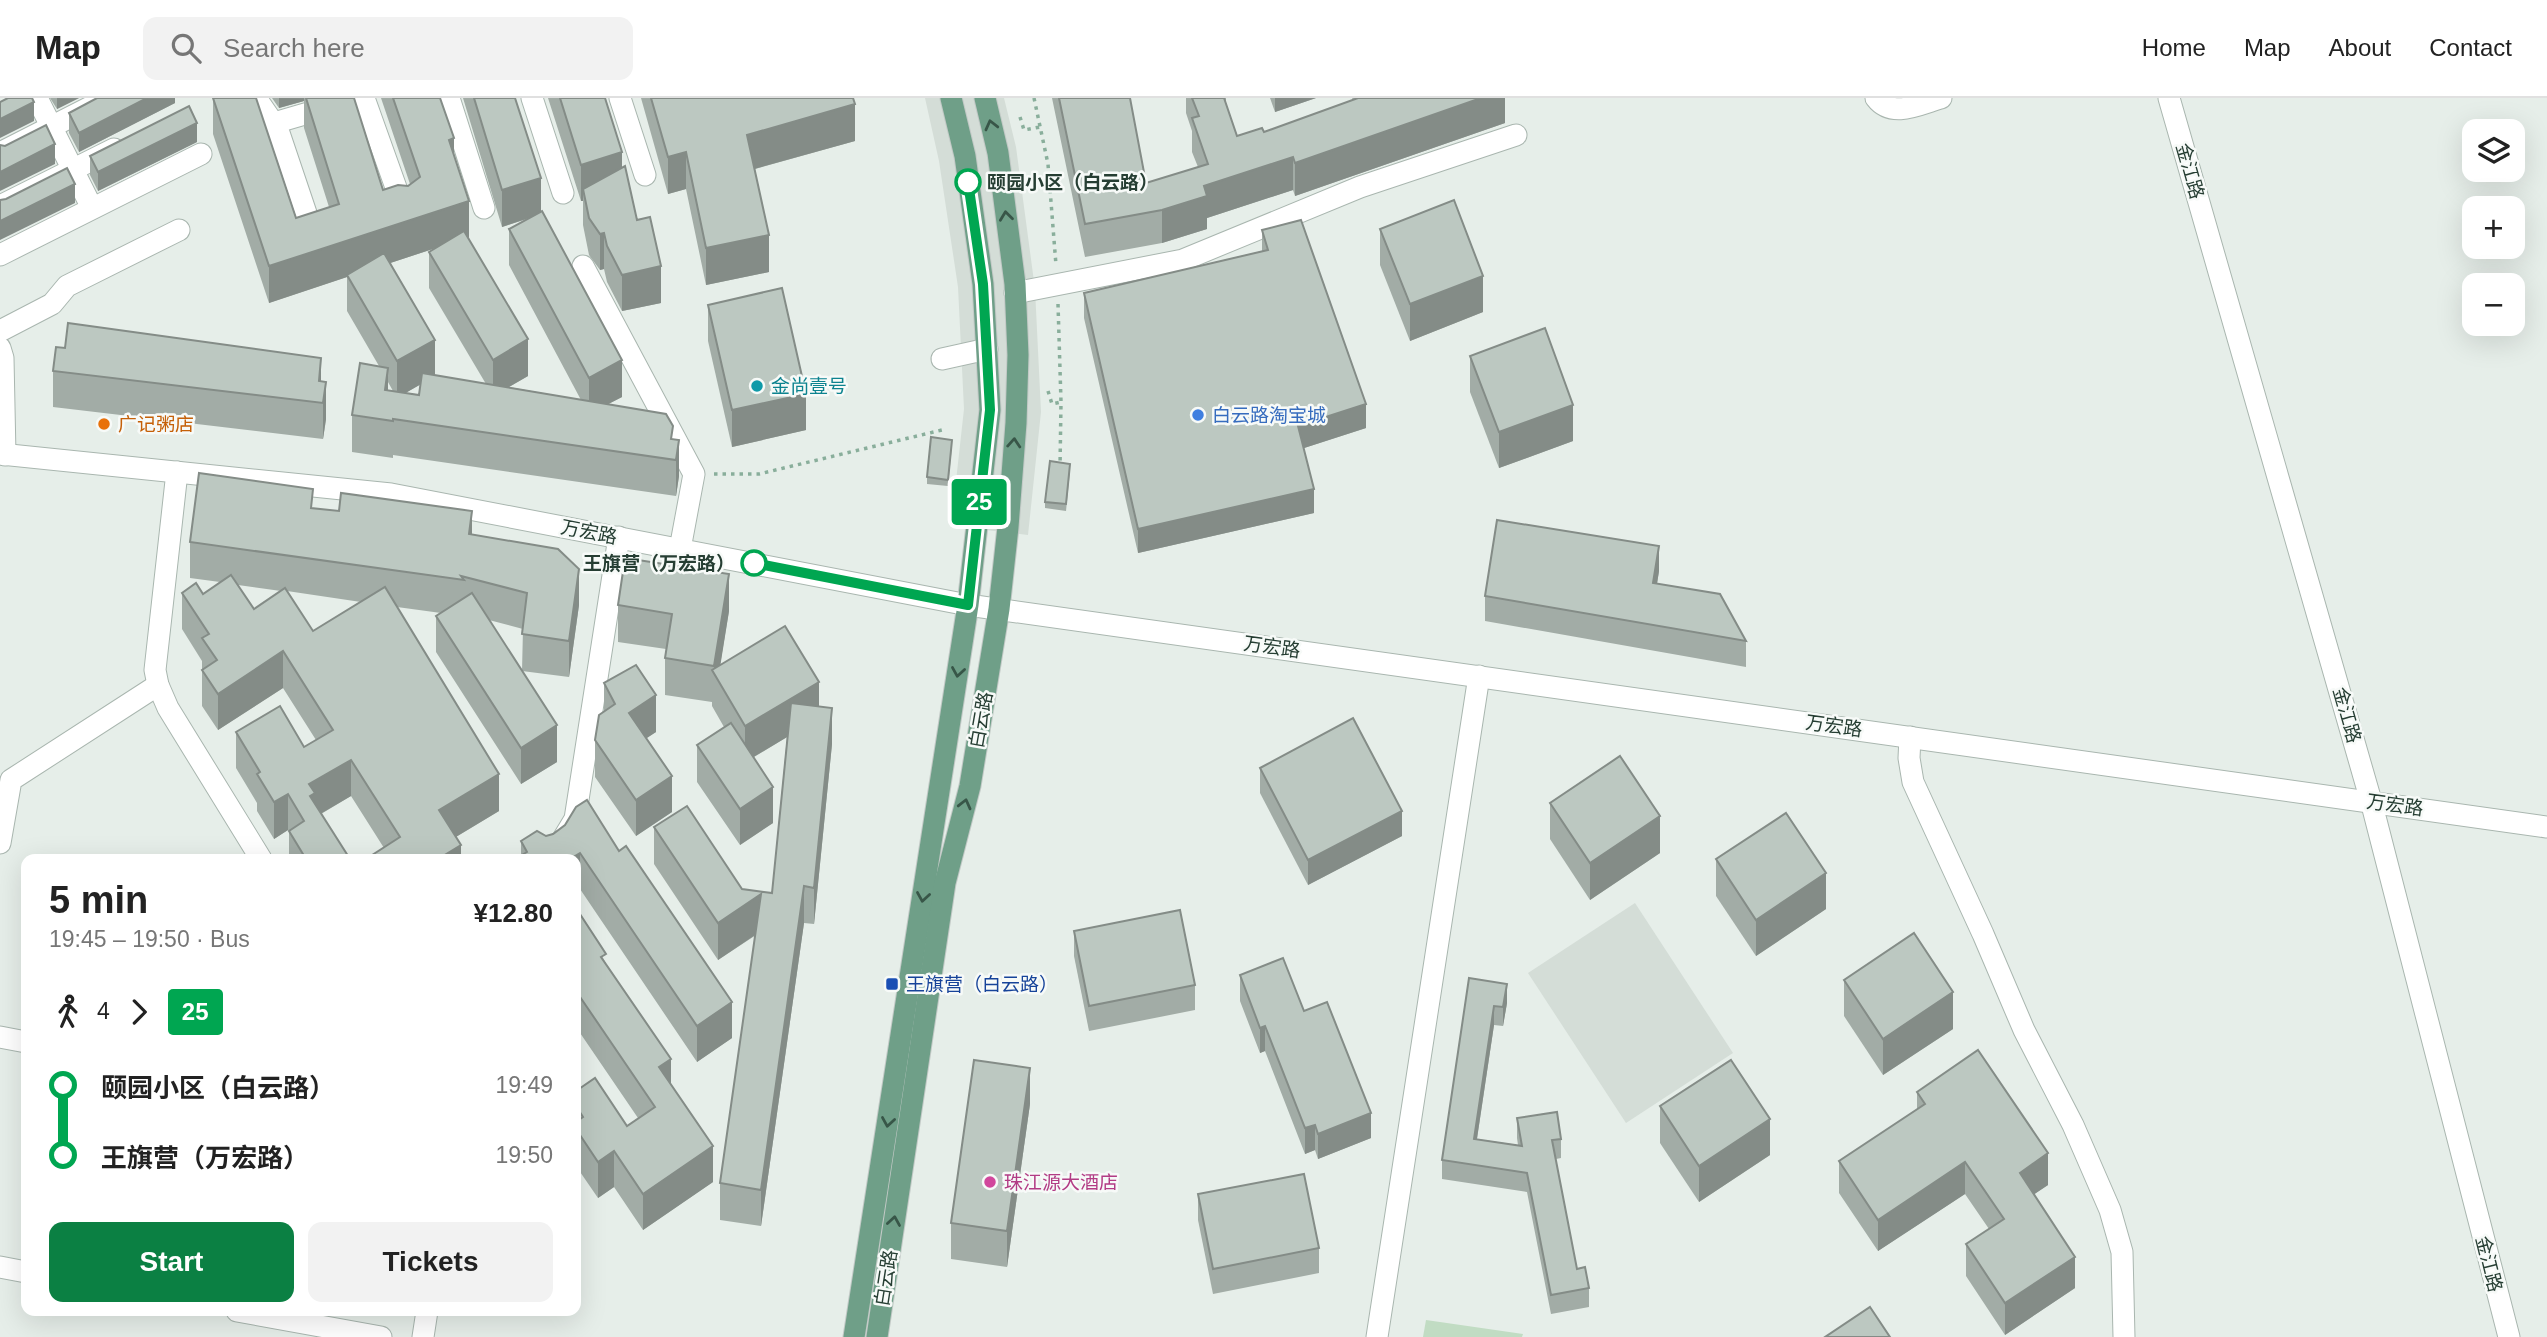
<!DOCTYPE html>
<meta charset="utf-8">
<style>
:root{--surface:#fff;--page:#f2f2f2;--text:#222;--muted:#767676;--line:#e0e0e0;--accent:#0b8043}
body{margin:0;font-family:Arial,"Noto Sans SC",sans-serif;background:var(--page);color:var(--text);height:100vh;display:flex;flex-direction:column;font-size:26px;white-space:nowrap}
*{box-sizing:border-box;margin:0}
p{font-size:23px;color:var(--muted)}
.icon{flex:none;width:38px;height:38px;fill:none;stroke:currentColor;stroke-width:2;stroke-linecap:round;stroke-linejoin:round}
.map{position:relative;flex:1;overflow:hidden}
.side{position:absolute;left:21px;top:756px;width:560px;height:462px;display:flex;flex-direction:column;background:var(--surface);border-radius:14px;box-shadow:0 7px 28px #0002}
.side>*{flex:none}
.badge{padding:0 14px;border-radius:5px;font-size:24px;line-height:46px}
.buttons{position:absolute;left:2462px;top:21px;display:grid;gap:14px}
.buttons a{display:grid;place-items:center;width:63px;height:63px;border-radius:14px;background:var(--surface);box-shadow:0 7px 28px #0002;font-size:35px}
.map>.badge{position:absolute;translate:-50% -50%;box-shadow:0 0 0 4px #fff}
.legs{display:flex;align-items:center;gap:10px;height:77px;padding:0 28px;font-size:23px}
.legs p{margin-inline-start:auto}
.summary{display:flex;align-items:center;justify-content:space-between;height:119px;padding:0 28px}
h1{font-size:38px;font-weight:700;line-height:52px}
.cta{display:flex;gap:14px;margin-top:auto;padding:14px 28px}
.cta a{flex:1;height:80px;border-radius:14px;background:var(--accent);color:#fff;font-size:28px;font-weight:700;line-height:80px;text-align:center}
.cta a+a{background:var(--page);color:var(--text)}
ul{padding:0 28px;list-style:none}
li{display:flex;align-items:center;gap:24px;height:70px;font-size:26px}
li i{display:grid;place-items:center;width:10px;height:100%;margin:0 9px;background:currentColor}
li i::after{content:'';width:18px;height:18px;margin:-9px;border:5px solid;border-radius:50%;background:var(--surface)}
li p{margin-inline-start:auto}
li:first-child i{background:linear-gradient(#0000 50%,currentColor 0)}
li:last-child i{background:linear-gradient(currentColor 50%,#0000 0)}
header{display:flex;align-items:center;gap:42px;box-sizing:border-box;height:98px;padding:0 35px;background:var(--surface);border-bottom:2px solid var(--line)}
header strong{font-size:33px}
nav{display:flex;gap:38px;margin-inline-start:auto;font-size:24px}
.search{width:490px;height:63px;background:var(--page);display:flex;align-items:center;gap:18px;box-sizing:border-box;padding:0 24px;border-radius:14px;color:var(--muted);font-size:26px}
.map>svg:first-child{display:block}
</style>
<header>
<strong>Map</strong>
<div class="search"><svg class="icon" aria-label="search" viewBox="0 0 24 24"><circle cx="10" cy="10" r="6"/><path d="M15 15l6 6"/></svg>Search here</div>
<nav><a>Home</a><a>Map</a><a>About</a><a>Contact</a></nav>
</header>
<div class="map">
<svg width="2547" height="1239" viewBox="0 0 2547 1239">
<rect width="100%" height="100%" fill="#e6eee9"/>
<g fill="#d4ddd7">
<path d="M925,0H1004L1016,49L1035,191L1041,314L1028,437L951,428L964,311L958,189L939,63Z"/>
<path d="M1635,805L1733,955L1626,1025L1528,875Z"/>
</g>
<path fill="#c1dcc3" d="M1426,1222L1523,1236L1522,1239H1423Z"/>
<g fill="none" stroke-linecap="round" stroke-linejoin="round">
<g stroke="#a9b6af" stroke-width="23">
<g id="minor">
<path d="M37,0L92,110"/>
<path d="M256,0L278,32L312,133"/>
<path d="M364,0L404,112"/>
<path d="M449,0L484,110"/>
<path d="M532,0L563,95"/>
<path d="M620,0L645,77"/>
<path d="M1876,0C1892,21 1920,6 1941,0"/>
<path d="M2169,0L2371,703L2509,1239"/>
<path d="M274,25L329,9"/>
<path d="M0,55L108,0"/>
<path d="M0,108L114,51"/>
<path d="M0,157L201,56"/>
<path d="M583,168L694,376L680,451"/>
<path d="M1015,195L1183,162L1360,89L1516,37"/>
<path d="M0,233L52,206L67,188L179,132"/>
<path d="M0,250L3,260L5,357"/>
<path d="M942,261L987,251"/>
<path d="M0,356L391,396L968,507L2547,729"/>
<path d="M177,374L155,572L158,587L168,610L261,761"/>
<path d="M1910,639L1909,660L1913,684L1983,836L2024,932L2073,1027L2110,1112L2122,1154L2124,1239"/>
<path d="M0,745L11,682L158,587"/>
<path d="M546,761L554,756L575,721L619,439"/>
<path d="M0,939L26,944"/>
<path d="M0,1169L26,1174"/>
<path d="M237,1213L381,1239"/>
<path d="M423,1239L427,1213"/>
<path d="M1377,1239L1479,578"/>
</g>
</g>
<g stroke="#c2c9c6" stroke-width="23">
<g id="major">
<path d="M854,1239L968,507L990,312L983,186L965,58L951,0"/>
<path d="M877,1239L945,785L970,688L999,511L1008,429L1016,325L1018,257L1015,186L998,55L985,0"/>
</g>
</g>
<g stroke="#89ae9b" stroke-width="3.5" stroke-dasharray="3.5 5" stroke-linecap="butt">
<path d="M1034,0L1048,66L1056,167"/>
<path d="M1020,19L1024,32L1040,29"/>
<path d="M1058,206L1061,304L1060,370"/>
<path d="M1048,293L1052,306L1061,304"/>
<path d="M714,376H759L942,332"/>
</g>
<use href="#minor" stroke="#fff" stroke-width="21"/>
<use href="#major" stroke="#6f9f88" stroke-width="21"/>
</g>
<g fill="#a2aca6" fill-rule="evenodd">
<path d="M50,0H79L57,11Z"/>
<path d="M175,0V5L79,54L69,35V15Z"/>
<path d="M213,0L296,120L329,109L304,30V3L279,10L272,0H354L383,92L408,88L410,86L381,0H440L454,57L469,139L468,140L528,278L509,289L581,302L509,167V131L530,120L502,129L463,0H515L541,113L622,299L608,306L673,341L679,378L676,398L393,357V360L352,354V317L379,268L347,213V179L269,205L213,36ZM433,151L429,154V190L486,286L435,277L390,165ZM388,284L393,293L388,292ZM421,286L419,297L405,295Z"/>
<path d="M548,0H605L622,70L661,205L622,213L607,184L604,171L600,172L589,157L583,127V103H581Z"/>
<path d="M641,0H853L855,43L755,71L769,174L706,187L686,91L668,96Z"/>
<path d="M1052,0H1130L1146,85L1198,69L1192,54V33L1186,15V0H1226V5L1237,38L1264,34L1353,2L1352,0H1505V25L1295,98L1293,92L1207,120V131L1162,145L1085,159Z"/>
<path d="M1270,0H1316L1275,14Z"/>
<path d="M197,44L98,93L90,77V58Z"/>
<path d="M1380,131L1483,214L1410,243L1380,167Z"/>
<path d="M1262,132L1366,330L1304,350L1314,415L1138,455L1084,220V195L1262,153Z"/>
<path d="M708,207L806,332L732,349L708,243Z"/>
<path d="M1470,258L1573,343L1499,370L1470,294Z"/>
<path d="M53,273L321,284L326,321L323,341L53,309Z"/>
<path d="M952,348L948,388L927,386V379Z"/>
<path d="M1070,373L1066,413L1045,410V404Z"/>
<path d="M313,410L472,437L579,507L569,579L522,573L523,531L489,522L557,664L521,686L436,554V518L441,515L397,509L499,713L456,739L461,761L384,750L351,698L321,716L350,761H289V733L288,732L274,741L257,713V705L236,670V634L304,649L316,642L283,590L218,632L202,608V563L182,531V495L203,496L220,484L190,480V444ZM238,487L281,493L254,511ZM287,493L361,504L313,533Z"/>
<path d="M1659,473L1657,486L1746,543V569L1485,523V498Z"/>
<path d="M618,507L729,513L720,567L819,608L832,646L814,826L804,825L761,1128L720,1122V1085L756,837L718,862L654,766V729L742,791L772,795L787,639L754,659L773,725L740,747L697,684V647L724,629L712,608V604L665,597V560L666,551L618,544Z"/>
<path d="M604,585L656,634L646,640L672,714L636,738L595,679V642L604,614Z"/>
<path d="M1260,670L1402,738L1308,787L1260,695Z"/>
<path d="M1550,705L1660,755L1590,802L1550,741Z"/>
<path d="M565,727L732,940L697,964L580,791L521,758V743L553,736Z"/>
<path d="M1716,761L1826,811L1756,858L1716,798Z"/>
<path d="M576,810L671,986L713,1084L643,1132L614,1089L598,1100L576,1068V993L627,1028L638,1020L576,929Z"/>
<path d="M1074,833L1195,887V912L1089,933L1074,858Z"/>
<path d="M1240,877L1304,913L1371,1040L1318,1061L1315,1052L1305,1056L1265,953L1260,955L1240,903Z"/>
<path d="M1469,880L1507,905L1503,928L1494,927L1477,1041L1518,1047L1517,1040V1020L1561,1041V1060L1556,1061L1577,1171L1589,1190V1209L1551,1216L1527,1094L1442,1081V1062Z"/>
<path d="M1844,882L1953,931L1883,977L1844,918Z"/>
<path d="M1917,994L2048,1087L2034,1096L2075,1190L2005,1237L1966,1178V1146L1989,1131L1965,1096L1878,1153L1839,1095V1063L1917,1012Z"/>
<path d="M1030,1006L1007,1169L951,1161V1125Z"/>
<path d="M1660,1008L1770,1057L1699,1104L1660,1045Z"/>
<path d="M1198,1096L1319,1150V1175L1213,1196L1198,1122Z"/>
</g>
<g fill="#848c87">
<path d="M57,0H79L57,11Z"/>
<path d="M147,0H175V5L79,54V35Z"/>
<path d="M279,0H304V3L279,10Z"/>
<path d="M1275,0H1316L1275,14Z"/>
<path d="M1481,0H1505V25L1295,98V65Z"/>
<path d="M34,4V23L0,40V21Z"/>
<path d="M855,6V43L747,73V37Z"/>
<path d="M197,25V44L98,93V74Z"/>
<path d="M454,40V77L449,42Z"/>
<path d="M55,46V66L0,93V74Z"/>
<path d="M622,54V90L583,91V103H581V67Z"/>
<path d="M686,54V91L668,96V59Z"/>
<path d="M1293,59V92L1207,120V131L1162,145V112L1204,88Z"/>
<path d="M541,80V116L502,129V92Z"/>
<path d="M75,86V105L0,142V123Z"/>
<path d="M469,103V139L348,179L347,177V179L269,205V168Z"/>
<path d="M604,135V171L600,172V136Z"/>
<path d="M769,137V174L706,187V150Z"/>
<path d="M661,168V205L622,213V177Z"/>
<path d="M1483,178V214L1410,243V206Z"/>
<path d="M528,241V278L493,298V262Z"/>
<path d="M435,242V278L397,300V263Z"/>
<path d="M321,260V296L319,283Z"/>
<path d="M622,262V299L589,316V280Z"/>
<path d="M388,270V306L385,292Z"/>
<path d="M326,284V321L323,341V305Z"/>
<path d="M806,296V332L732,349V312Z"/>
<path d="M1366,306V330L1298,352V328Z"/>
<path d="M1573,307V343L1499,370V334Z"/>
<path d="M679,342V378L676,398V362Z"/>
<path d="M1314,391V415L1138,455V431Z"/>
<path d="M472,413V449L469,436Z"/>
<path d="M1659,448V473L1653,510V485Z"/>
<path d="M579,471V507L569,579V543Z"/>
<path d="M729,476V513L718,582L714,577V568Z"/>
<path d="M283,553V590L218,632V596Z"/>
<path d="M819,584V620L745,664V628Z"/>
<path d="M656,597V634L629,652V615Z"/>
<path d="M832,610V646L814,826V790Z"/>
<path d="M557,627V664L521,686V650Z"/>
<path d="M351,662V698L315,719L310,735L309,686Z"/>
<path d="M499,676V713L439,749V712Z"/>
<path d="M672,678V714L636,738V702Z"/>
<path d="M773,689V725L740,747V711Z"/>
<path d="M288,696V732L274,741V704Z"/>
<path d="M1402,713V738L1308,787V762Z"/>
<path d="M1660,718V755L1590,802V765Z"/>
<path d="M461,747V761H438Z"/>
<path d="M580,755V791L576,794V761H570Z"/>
<path d="M1826,775V811L1756,858V822Z"/>
<path d="M804,788V825L761,1128V1092Z"/>
<path d="M761,796V833L718,862V825Z"/>
<path d="M1507,886V905L1503,928V909Z"/>
<path d="M1953,894V931L1883,977V941Z"/>
<path d="M732,904V940L697,964V928Z"/>
<path d="M1494,908V927L1474,1060V1041Z"/>
<path d="M1265,928V953L1260,955V930Z"/>
<path d="M671,961V997L659,969Z"/>
<path d="M1030,970V1006L1007,1169V1133Z"/>
<path d="M1371,1015V1040L1318,1061V1036Z"/>
<path d="M1770,1021V1057L1699,1104V1068Z"/>
<path d="M1315,1027V1052L1305,1056V1030Z"/>
<path d="M713,1048V1084L643,1132V1096Z"/>
<path d="M614,1053V1089L598,1100V1064Z"/>
<path d="M2048,1055V1087L2020,1106V1075Z"/>
<path d="M1965,1064V1096L1878,1153V1122Z"/>
<path d="M2075,1159V1190L2005,1237V1205Z"/>
</g>
<g fill="#bcc8c1" stroke="#848c87" stroke-width="2">
<path d="M8,0H32L34,4L0,21V4Z"/>
<path d="M97,0H147L79,35L69,15Z"/>
<path d="M213,0H256L296,120L339,106L306,0H354L383,92L398,87L408,88L420,79L393,0H440L454,40L449,42L469,103L269,168Z"/>
<path d="M474,0H515L541,80L502,92Z"/>
<path d="M560,0H605L622,54L581,67Z"/>
<path d="M651,0H853L855,6L747,37L769,137L706,150L686,54L668,59Z"/>
<path d="M1059,0H1130L1146,85L1208,66L1192,20L1199,18L1192,0H1224L1237,38L1262,30L1264,34L1358,0H1481L1295,65L1293,59L1204,88L1207,98L1162,112L1085,126Z"/>
<path d="M189,8L197,25L98,74L90,58Z"/>
<path d="M46,27L55,46L0,74V47L5,48Z"/>
<path d="M625,68L637,122L650,119L661,168L622,177L607,148L604,135L600,136L589,120L583,91Z"/>
<path d="M67,70L75,86L0,123V102L6,101Z"/>
<path d="M1454,102L1483,178L1410,206L1380,131Z"/>
<path d="M542,113L622,262L589,280L509,131Z"/>
<path d="M1301,122L1366,306L1298,328L1314,391L1138,431L1084,195L1268,152L1262,132Z"/>
<path d="M464,133L528,241L493,262L429,154Z"/>
<path d="M384,155L435,242L397,263L347,177Z"/>
<path d="M782,190L806,296L732,312L708,207Z"/>
<path d="M68,225L321,260L319,283L326,284L323,305L53,273L56,249L65,250Z"/>
<path d="M1545,230L1573,307L1499,334L1470,258Z"/>
<path d="M360,265L388,270L385,292L419,297L422,275L666,316L673,328L671,341L679,342L676,362L393,321V323L352,317Z"/>
<path d="M931,339L952,342L948,382L927,379Z"/>
<path d="M1050,363L1070,366L1066,406L1045,404Z"/>
<path d="M199,375L313,391L311,410L339,413L341,395L472,413L469,436L558,451L579,471L569,543L522,536L527,495L461,478L464,482L190,444Z"/>
<path d="M1497,422L1659,448L1653,485L1720,496L1746,543L1485,498Z"/>
<path d="M625,460L729,476L714,568L665,560L672,516L618,507Z"/>
<path d="M231,477L254,511L285,490L313,533L385,489L499,676L439,712L461,747L438,761H366L400,739L351,662L309,686L315,695L310,698L350,761H306L289,733L304,723L288,696L274,704L257,676L260,674L236,634L280,608L304,649L333,632L283,553L218,596L202,572L217,562L202,540L209,536L182,495L196,485L203,496Z"/>
<path d="M472,495L557,627L521,650L436,518Z"/>
<path d="M785,528L819,584L745,628L712,572Z"/>
<path d="M636,567L656,597L629,615L672,678L636,702L595,642L599,617L615,606L604,585Z"/>
<path d="M791,605L832,610L814,790L804,788L761,1092L720,1085L761,796L718,825L654,729L687,708L742,791L772,795Z"/>
<path d="M1353,620L1402,713L1308,762L1260,670Z"/>
<path d="M731,625L773,689L740,711L697,647Z"/>
<path d="M1620,658L1660,718L1590,765L1550,705Z"/>
<path d="M587,702L619,753L626,748L732,904L697,928L580,755L570,761H515L527,754L521,743L537,733L546,738L553,736L565,727L576,709Z"/>
<path d="M1786,715L1826,775L1756,822L1716,761Z"/>
<path d="M576,810L606,856L601,859L671,961L659,969L713,1048L643,1096L614,1053L598,1064L576,1031V1024L583,1019L576,1008V1001L579,999L576,993L595,980L627,1028L655,1009L576,893Z"/>
<path d="M1180,812L1195,887L1089,908L1074,833Z"/>
<path d="M1914,835L1953,894L1883,941L1844,882Z"/>
<path d="M1283,860L1304,913L1327,904L1371,1015L1318,1036L1315,1027L1305,1030L1265,928L1260,930L1240,877Z"/>
<path d="M1469,880L1507,886L1503,909L1494,908L1474,1041L1522,1048L1517,1020L1557,1014L1561,1041L1552,1042L1577,1171L1585,1169L1589,1190L1551,1197L1527,1075L1442,1062Z"/>
<path d="M1978,952L2048,1055L2020,1075L2075,1159L2005,1205L1966,1146L2004,1121L1965,1064L1878,1122L1839,1063L1925,1006L1917,994Z"/>
<path d="M974,962L1030,970L1007,1133L951,1125Z"/>
<path d="M1731,962L1770,1021L1699,1068L1660,1008Z"/>
<path d="M1304,1076L1319,1150L1213,1171L1198,1096Z"/>
<path d="M1870,1209L1890,1239H1825Z"/>
</g>
<defs><path id="oneway-chevron" d="M-2-3.5L2.5 0L-2 3.5" fill="none" stroke-width="1.6" stroke-linecap="round" stroke-linejoin="round" transform="scale(1.75)"/></defs>
<g stroke="#385648">
<use href="#oneway-chevron" transform="translate(991 27) rotate(-104)"/>
<use href="#oneway-chevron" transform="translate(1006 118) rotate(-97)"/>
<use href="#oneway-chevron" transform="translate(1014 345) rotate(-86)"/>
<use href="#oneway-chevron" transform="translate(958 574) rotate(99)"/>
<use href="#oneway-chevron" transform="translate(965 706) rotate(-76)"/>
<use href="#oneway-chevron" transform="translate(923 799) rotate(99)"/>
<use href="#oneway-chevron" transform="translate(888 1024) rotate(99)"/>
<use href="#oneway-chevron" transform="translate(894 1123) rotate(-81)"/>
</g>
<g fill="none" stroke-linecap="round" stroke-linejoin="round">
<g stroke="#fff" stroke-width="16">
<path id="line-1" d="M754,465L968,507L990,312L983,186L968,84"/>
</g>
<use href="#line-1" stroke="#00a651" stroke-width="10"/>
</g>
<g fill="#fff" stroke="#00a651" stroke-width="3.5">
<circle cx="968" cy="84" r="12"/>
<circle cx="754" cy="465" r="12"/>
</g>
<circle fill="#0f9aa8" stroke="#f7faf8" stroke-width="2.5" cx="757" cy="288" r="7"/>
<circle fill="#3f7fe0" stroke="#f7faf8" stroke-width="2.5" cx="1198" cy="317" r="7"/>
<circle fill="#e8710a" stroke="#f7faf8" stroke-width="2.5" cx="104" cy="326" r="7"/>
<rect fill="#1a4fb4" stroke="#f7faf8" stroke-width="2.5" x="885" y="879" width="14" height="14" rx="3.5"/>
<circle fill="#d1479c" stroke="#f7faf8" stroke-width="2.5" cx="990" cy="1084" r="7"/>
<g text-anchor="middle" dominant-baseline="central" stroke-width="5" stroke-linejoin="round" paint-order="stroke">
<g font-size="19" fill="#263e33" stroke="#f7faf8">
<text transform="translate(2190 73) rotate(74)">金江路</text>
<text transform="translate(589 434) rotate(11)">万宏路</text>
<text transform="translate(1272 549) rotate(8)">万宏路</text>
<text transform="translate(2347 617) rotate(74)">金江路</text>
<text transform="translate(981 622) rotate(-80)">白云路</text>
<text transform="translate(1834 628) rotate(8)">万宏路</text>
<text transform="translate(2395 707) rotate(8)">万宏路</text>
<text transform="translate(2489 1166) rotate(76)">金江路</text>
<text transform="translate(886 1180) rotate(-81)">白云路</text>
</g>
<g font-size="19" font-weight="bold" fill="#263e33" stroke="#f7faf8" text-anchor="start">
<text x="987" y="84">颐园小区（白云路）</text>
<text x="735" y="465" text-anchor="end">王旗营（万宏路）</text>
</g>
<g font-size="19" fill="#0d838f" stroke="#f7faf8" text-anchor="start">
<text x="771" y="288">金尚壹号</text>
</g>
<g font-size="19" fill="#366cbe" stroke="#f7faf8" text-anchor="start">
<text x="1212" y="317">白云路淘宝城</text>
</g>
<g font-size="19" fill="#c56008" stroke="#f7faf8" text-anchor="start">
<text x="118" y="326">广记粥店</text>
</g>
<g font-size="19" fill="#164399" stroke="#f7faf8" text-anchor="start">
<text x="906" y="886">王旗营（白云路）</text>
</g>
<g font-size="19" fill="#b23c85" stroke="#f7faf8" text-anchor="start">
<text x="1004" y="1084">珠江源大酒店</text>
</g>
</g>
</svg>
<div class="buttons">
<a><svg class="icon" aria-label="layers" viewBox="0 0 24 24"><path d="M12 4l9 5-9 5-9-5zM3 14l9 5 9-5"/></svg></a>
<a>+</a>
<a>−</a>
</div>
<b class="badge" style="left:979px;top:404px;background:#00a651;color:#fff">25</b>
<section class="side">
<div class="summary"><div><h1>5 min</h1><p>19:45 – 19:50 · Bus</p></div><b>¥12.80</b></div>
<div class="legs"><svg class="icon" aria-label="walk" viewBox="0 0 24 24"><circle cx="13" cy="4" r="2"/><path d="M13 8l-2 6 4 7M11 14l-3 7M7 12l3-4h3l4 4"/></svg>4<svg class="icon" aria-label="forward" viewBox="0 0 24 24"><path d="M9 5l7 7-7 7"/></svg><b class="badge" style="background:#00a651;color:#fff">25</b></div>
<ul>
<li><i style="color:#00a651"></i><b>颐园小区（白云路）</b><p>19:49</p></li>
<li><i style="color:#00a651"></i><b>王旗营（万宏路）</b><p>19:50</p></li>
</ul>
<div class="cta"><a>Start</a><a>Tickets</a></div>
</section>
</div>
